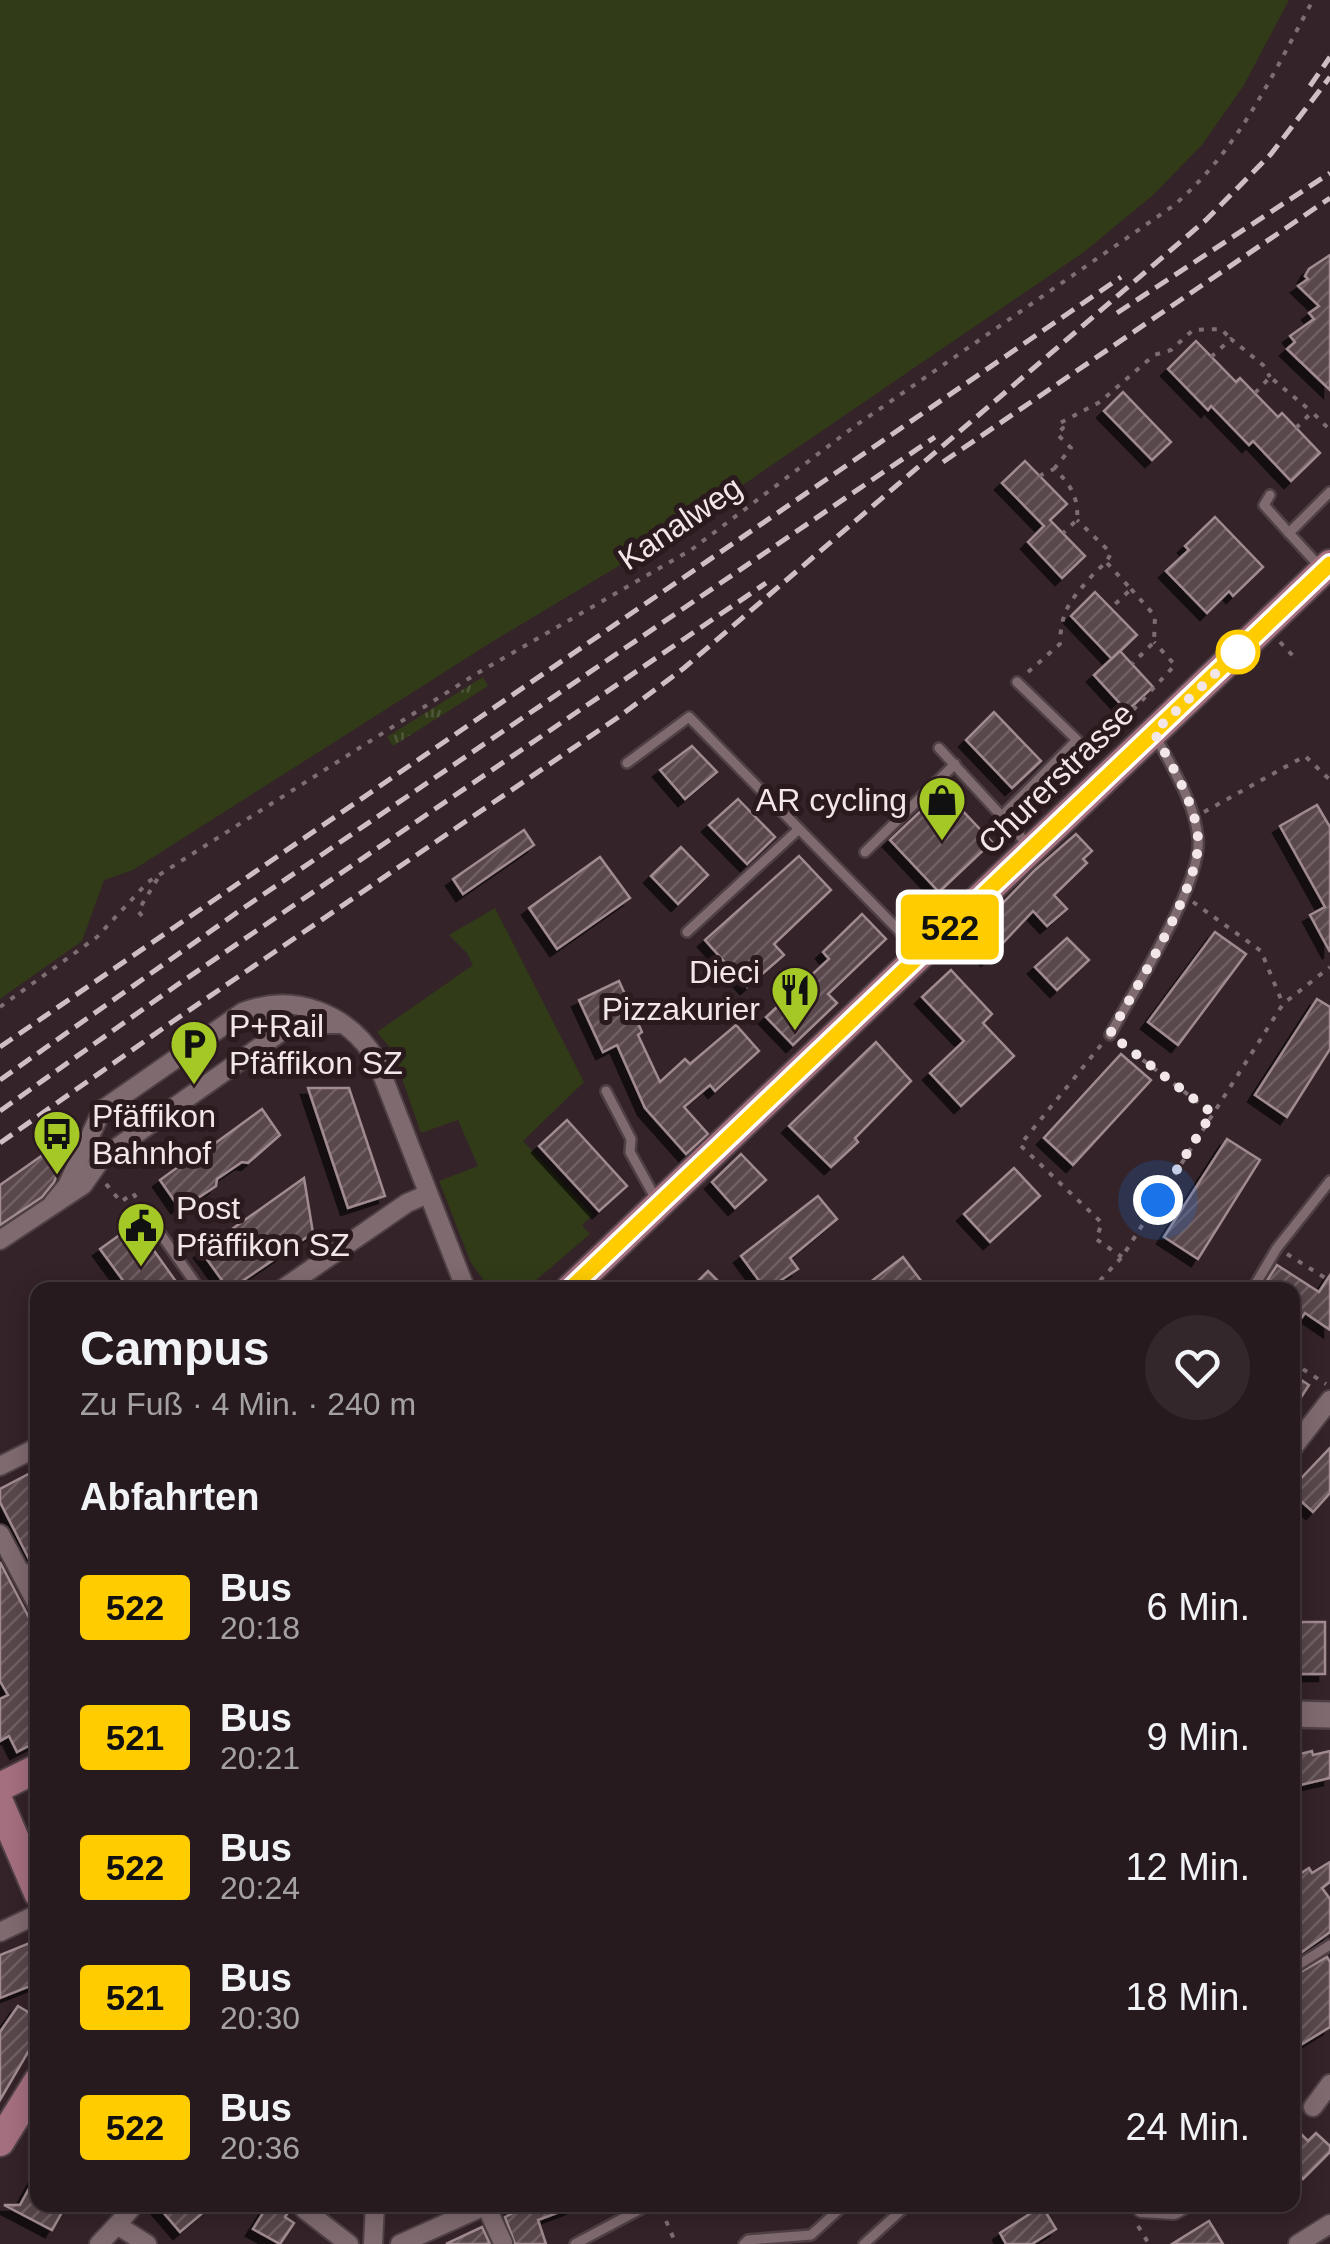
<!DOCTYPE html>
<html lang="de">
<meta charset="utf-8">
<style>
:root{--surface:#271a1e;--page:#33272b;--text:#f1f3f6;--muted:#a4a1a4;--line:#43383c}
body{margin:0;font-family:Arial,sans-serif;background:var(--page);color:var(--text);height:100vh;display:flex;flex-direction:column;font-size:38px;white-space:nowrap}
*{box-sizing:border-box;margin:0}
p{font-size:32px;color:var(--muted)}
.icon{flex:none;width:55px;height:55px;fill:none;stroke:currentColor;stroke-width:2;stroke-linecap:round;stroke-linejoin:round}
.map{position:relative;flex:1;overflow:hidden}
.drawer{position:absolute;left:30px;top:1282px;width:1270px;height:930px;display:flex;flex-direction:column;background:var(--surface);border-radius:20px;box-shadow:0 5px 25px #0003,0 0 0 2px var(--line)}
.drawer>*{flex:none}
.badge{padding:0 20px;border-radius:8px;font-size:35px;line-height:65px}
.you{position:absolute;width:50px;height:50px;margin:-25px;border:8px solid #fff;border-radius:50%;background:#1a73e8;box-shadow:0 0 0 15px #1a73e833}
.map>.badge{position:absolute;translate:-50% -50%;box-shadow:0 0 0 5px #fff}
h2{padding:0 50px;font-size:38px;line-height:90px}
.round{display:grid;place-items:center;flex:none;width:105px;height:105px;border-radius:52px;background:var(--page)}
.summary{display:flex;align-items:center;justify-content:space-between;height:170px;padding:0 50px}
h1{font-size:48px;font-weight:700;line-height:75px}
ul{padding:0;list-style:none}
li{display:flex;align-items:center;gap:30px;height:130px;padding:0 50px}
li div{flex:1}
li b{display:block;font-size:38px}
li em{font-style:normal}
li .badge{min-width:110px;font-weight:700;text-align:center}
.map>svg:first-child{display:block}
</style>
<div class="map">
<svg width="1330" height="2244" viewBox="0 0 1330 2244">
<defs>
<pattern id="park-tufts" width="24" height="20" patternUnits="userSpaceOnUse" patternTransform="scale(2.5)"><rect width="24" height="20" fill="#313b18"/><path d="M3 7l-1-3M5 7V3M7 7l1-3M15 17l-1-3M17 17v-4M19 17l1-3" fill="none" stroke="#4f573a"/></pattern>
<pattern id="building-hatch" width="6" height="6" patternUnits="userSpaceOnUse" patternTransform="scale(2.5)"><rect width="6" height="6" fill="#59464b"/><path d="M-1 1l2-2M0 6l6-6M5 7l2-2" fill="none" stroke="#716165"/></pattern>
<filter id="shadow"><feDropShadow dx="-7" dy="7" stdDeviation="0" flood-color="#0009"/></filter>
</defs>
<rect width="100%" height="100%" fill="#342328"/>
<g fill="#313b18">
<path d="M0,0H1289L1244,85L1202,145L1152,196L1084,252L662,540L495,640L133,870L104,880L82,941L0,999Z"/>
<path d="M495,908L584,1082L523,1141L593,1215L582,1225L590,1234L526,1289L491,1290L471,1263L439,1181L478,1166L458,1120L421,1133L392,1050L377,1032L473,965L467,953L449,935Z"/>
</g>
<path fill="url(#park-tufts)" d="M483,677L488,686L393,746L387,737Z"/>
<g fill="url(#building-hatch)" stroke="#a08b90" stroke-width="2.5" filter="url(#shadow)">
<path d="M1330,255V390L1287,349L1295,342L1290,336L1314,319L1309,313L1319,306L1298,286L1308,279L1305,276L1309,269Z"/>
<path d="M1196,341L1236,382L1240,378L1278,417L1282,413L1320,453L1291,481L1253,441L1249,445L1211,406L1208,410L1168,369Z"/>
<path d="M1123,392L1171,442L1152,460L1104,411Z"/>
<path d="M1025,461L1067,504L1050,520L1085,556L1062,578L1028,542L1044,526L1002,483Z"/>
<path d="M1215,517L1263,567L1233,596L1229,591L1207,613L1166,571L1189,550L1185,546Z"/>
<path d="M1095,592L1137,635L1112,659L1071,616Z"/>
<path d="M1120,651L1153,687L1127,711L1094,675Z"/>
<path d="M994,712L1041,761L1012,788L966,740Z"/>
<path d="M692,746L717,772L685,799L660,770Z"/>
<path d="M943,790L992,842L939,892L890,840Z"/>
<path d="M738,799L775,837L747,864L709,825Z"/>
<path d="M1317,805L1330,827V952L1310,915L1325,907L1280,826Z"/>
<path d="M524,830L534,845L463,894L453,879Z"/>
<path d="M1076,834L1092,851L1083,859L1087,863L1054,895L1067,909L1047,926L1033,911L988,959L969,938L1035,870Z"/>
<path d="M681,847L708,875L678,904L651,876Z"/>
<path d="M799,856L831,890L774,944L784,955L747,987L705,940Z"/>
<path d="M600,857L630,898L557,949L529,908Z"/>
<path d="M862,914L886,939L828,994L837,1003L793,1045L766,1017L829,959L823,952Z"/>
<path d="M1215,932L1246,954L1178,1045L1148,1022Z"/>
<path d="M1067,938L1089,960L1057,990L1035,967Z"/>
<path d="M951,970L992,1014L983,1023L1014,1056L961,1106L930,1073L964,1041L922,997Z"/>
<path d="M619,981L642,1032L638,1035L660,1082L685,1059L690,1064L736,1025L759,1051L715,1091L710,1085L684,1107L708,1134L686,1154L645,1108L617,1045L603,1052L579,1000Z"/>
<path d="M1317,999L1330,1007V1049L1287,1117L1255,1095Z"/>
<path d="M876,1042L911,1081L855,1138L858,1142L831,1167L789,1126Z"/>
<path d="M1121,1054L1151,1080L1073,1165L1044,1138Z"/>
<path d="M308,1088H349L385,1196L348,1208Z"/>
<path d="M262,1109L280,1135L248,1163L242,1162L217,1179L216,1186L198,1198L191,1197L178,1206L160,1180L189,1159L188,1151L199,1155Z"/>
<path d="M567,1120L627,1186L599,1211L539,1146Z"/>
<path d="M77,1131L54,1182L42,1197L0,1225V1185Z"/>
<path d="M1227,1139L1260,1160L1198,1259L1164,1237Z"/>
<path d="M741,1154L766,1180L735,1208L712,1182Z"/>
<path d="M1014,1168L1040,1196L990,1242L964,1214Z"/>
<path d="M304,1178L313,1233L229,1290L201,1251Z"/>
<path d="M818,1196L837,1219L790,1258L798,1269L766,1290L741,1256Z"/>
<path d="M135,1224L182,1290H130L100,1249Z"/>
<path d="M903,1257L928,1290H860Z"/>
<path d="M1277,1265L1319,1292L1330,1275V1330L1305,1313L1292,1331V1290H1261Z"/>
<path d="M708,1271L727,1290H689Z"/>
<path d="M1292,1374L1309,1385L1292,1411Z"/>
<path d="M1330,1448V1493L1313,1512L1292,1493V1488Z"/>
<path d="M38,1469V1556L29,1559L0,1502V1489Z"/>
<path d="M0,1562L38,1635V1741L17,1752L9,1736L0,1741V1699L8,1695L0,1681Z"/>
<rect x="1292" y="1622" width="33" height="52"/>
<path d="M1312,1751L1313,1755L1330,1751V1778L1292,1787V1756Z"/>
<path d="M1330,1862V1882L1322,1888L1330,1899V1932L1292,1959V1879L1309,1868L1312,1873Z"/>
<path d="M32,1942L38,1955V1983L0,1998V1955Z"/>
<path d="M1327,1957L1330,1962V2027L1302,2044L1292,2030V1977Z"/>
<path d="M18,2006L38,2018V2035L0,2100V2032Z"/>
<path d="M1292,2125L1308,2141L1316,2133L1330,2146V2152L1303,2179L1292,2168Z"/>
<path d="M38,2172V2205H66L52,2230L4,2205H20Z"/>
<path d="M157,2205H212L180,2232Z"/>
<path d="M268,2205H293L285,2217L294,2223L280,2244L253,2229Z"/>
<path d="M529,2205H573V2207L538,2220L546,2244H515L505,2217Z"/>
<path d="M1042,2206L1056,2229L1032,2244H1006L1000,2233Z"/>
<path d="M1209,2221L1223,2244H1172Z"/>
<path d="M482,2227L490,2244H446Z"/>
</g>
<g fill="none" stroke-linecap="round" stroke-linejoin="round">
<g stroke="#4f4045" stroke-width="14">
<g id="lane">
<path d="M1270,495L1264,505L1289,533"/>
<path d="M1322,569L1289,533L1330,492"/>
<path d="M939,748L1030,847"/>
<path d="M627,763L689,717L920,952"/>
<path d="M1004,814L1077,740L1017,682"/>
<path d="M865,852L955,764"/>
<path d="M687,932L799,829"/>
<path d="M256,1011L269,1022V1038"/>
<path d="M1110,1035C1133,991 1203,883 1198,838C1195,803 1172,768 1156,737"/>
<path d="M606,1091L631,1139L630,1152L657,1201"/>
<path d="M148,1216L200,1290"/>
<path d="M1252,1290L1277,1248L1330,1181"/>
<path d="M21,1572L38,1564"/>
<path d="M1292,1969L1330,1945"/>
<path d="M575,2244L648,2205"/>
<path d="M744,2244L748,2240L811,2235L844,2205"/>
<path d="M864,2244L907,2205"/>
</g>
</g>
<g stroke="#4f4045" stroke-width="22">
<g id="street">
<path d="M53,1203L67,1186L102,1110L243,1012C294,992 347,1013 376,1059L466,1290"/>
<path d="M0,1240L83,1185L102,1158L281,1032L302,1024H339"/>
<path d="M281,1290L407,1203L428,1194"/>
<path d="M1292,1449L1330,1400"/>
<path d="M0,1466L38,1447"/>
<path d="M0,1534L38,1606"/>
<path d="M0,1932L38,1914"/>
<path d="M1313,2107L1330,2084"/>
<path d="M134,2205L117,2225L147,2244"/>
<path d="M1140,2205L1142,2208L1174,2210L1183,2205"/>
<path d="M486,2206L503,2243"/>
<path d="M305,2210L349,2244"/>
<path d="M99,2244L117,2225"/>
<path d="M373,2244L375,2205"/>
<path d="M400,2244L487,2205"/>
<path d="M1298,2244L1330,2224"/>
</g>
</g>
<g stroke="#4f4045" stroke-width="30">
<path id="secondary" d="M1292,1714L1330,1715"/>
</g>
<g stroke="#4f4045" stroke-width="32">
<g id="primary">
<path d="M569,1290L1330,564"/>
<path d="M0,1787L38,1768"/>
<path d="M0,1804L38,1893"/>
<path d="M0,2142L38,2081"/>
</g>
</g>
<g stroke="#7e6e73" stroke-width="4" stroke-dasharray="5 8" stroke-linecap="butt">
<path d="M1211,357L1231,339L1263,365L1270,377"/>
<path d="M1255,393L1270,377L1312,412"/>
<path d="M1296,428L1312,412L1330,430"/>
<path d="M1054,469L1071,448L1057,434L1063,428L1058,424L1100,402L1154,355L1171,350L1193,330L1221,329L1231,339"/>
<path d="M1039,476L1054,469C1070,483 1079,498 1077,520L1063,533"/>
<path d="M1107,563L1131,589L1111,608"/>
<path d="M1131,589L1155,616L1154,642L1132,664"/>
<path d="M1280,642L1294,657"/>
<path d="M1028,672L1060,644C1061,611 1069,602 1090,578C1098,568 1106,565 1111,553L1077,520"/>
<path d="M1089,735L1120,724L1175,665L1154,642"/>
<path d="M1204,812L1305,756L1330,780"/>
<path d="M1193,902L1261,951L1283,1004"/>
<path d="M142,916L138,911L161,873"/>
<path d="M0,1007L97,937L148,882L476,674L691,550L855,426L1173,206C1238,151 1273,74 1313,0"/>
<path d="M1122,1044L1212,1113"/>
<path d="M1101,1045L1020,1145L1102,1223L1096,1239L1122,1257"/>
<path d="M106,1184L121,1202L133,1193L140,1204"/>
<path d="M1287,1254L1330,1281"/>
<path d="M1091,1290L1122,1257L1283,1004L1330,967"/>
<path d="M1292,1362L1326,1384"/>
<path d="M661,2209L676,2244"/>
<path d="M1138,2226L1149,2244"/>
</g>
<use href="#lane" stroke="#7f6a6f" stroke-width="9"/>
<use href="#street" stroke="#7f6a6f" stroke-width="18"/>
<use href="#secondary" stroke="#7f6a6f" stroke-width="25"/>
<use href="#primary" stroke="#a46f7e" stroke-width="28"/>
<g stroke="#cdbfc3" stroke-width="5" stroke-dasharray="15 8" stroke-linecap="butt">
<path d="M1310,86L1330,57"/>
<path d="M1117,313L1330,173"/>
<path d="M943,462L1330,198"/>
<path d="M0,1047L1121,277"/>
<path d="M0,1080L242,909L935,437"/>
<path d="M0,1111L177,985L766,583"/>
<path d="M0,1143L172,1022L617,718L684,668L1206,220L1271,154L1330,77"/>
</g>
</g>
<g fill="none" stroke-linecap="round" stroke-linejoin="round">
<g stroke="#fff" stroke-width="22">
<path id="line" d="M569,1290L1330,564"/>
</g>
<use href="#line" stroke="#fc0" stroke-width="15"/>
<path stroke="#f3e6e9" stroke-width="10" stroke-dasharray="0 18" d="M1158,1200L1212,1113L1110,1034C1134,990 1201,886 1198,839C1196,803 1170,764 1154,732L1238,652"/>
</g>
<defs>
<g id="shop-pin" transform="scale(2.5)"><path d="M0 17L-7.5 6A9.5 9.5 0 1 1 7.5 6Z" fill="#a4c825" stroke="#2a1a1e"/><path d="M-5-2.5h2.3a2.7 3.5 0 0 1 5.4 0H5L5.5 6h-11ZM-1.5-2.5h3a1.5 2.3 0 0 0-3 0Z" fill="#111"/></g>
<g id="restaurant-pin" transform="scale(2.5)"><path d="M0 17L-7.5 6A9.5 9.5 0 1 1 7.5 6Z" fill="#a4c825" stroke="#2a1a1e"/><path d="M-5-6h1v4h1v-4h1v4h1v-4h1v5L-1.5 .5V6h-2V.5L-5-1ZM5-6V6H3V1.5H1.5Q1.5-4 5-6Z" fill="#111"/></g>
<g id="parking-pin" transform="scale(2.5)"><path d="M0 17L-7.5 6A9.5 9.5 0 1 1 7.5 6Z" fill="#a4c825" stroke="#2a1a1e"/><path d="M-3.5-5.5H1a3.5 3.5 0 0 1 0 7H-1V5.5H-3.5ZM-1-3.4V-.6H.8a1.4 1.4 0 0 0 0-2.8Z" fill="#111"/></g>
<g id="bus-pin" transform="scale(2.5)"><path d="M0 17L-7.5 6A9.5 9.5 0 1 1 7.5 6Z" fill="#a4c825" stroke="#2a1a1e"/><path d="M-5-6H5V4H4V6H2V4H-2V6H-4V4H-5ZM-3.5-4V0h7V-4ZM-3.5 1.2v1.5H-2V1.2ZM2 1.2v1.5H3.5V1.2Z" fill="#111"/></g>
<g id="civic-pin" transform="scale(2.5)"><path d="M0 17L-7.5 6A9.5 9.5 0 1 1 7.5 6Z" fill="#a4c825" stroke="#2a1a1e"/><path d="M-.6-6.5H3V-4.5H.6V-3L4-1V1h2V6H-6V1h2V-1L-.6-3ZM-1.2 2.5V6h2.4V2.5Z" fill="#111"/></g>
</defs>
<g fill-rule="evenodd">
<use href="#shop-pin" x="942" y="800"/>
<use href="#restaurant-pin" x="795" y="990"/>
<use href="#parking-pin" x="194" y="1044"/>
<use href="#bus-pin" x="57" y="1134"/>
<use href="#civic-pin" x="141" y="1226"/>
</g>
<circle fill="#fff" stroke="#fc0" stroke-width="5" cx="1238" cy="652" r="20"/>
<g text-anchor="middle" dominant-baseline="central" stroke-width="10" stroke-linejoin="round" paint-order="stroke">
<g font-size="32" fill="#f3e6e9" stroke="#2a1a1e">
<text transform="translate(680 523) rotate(-34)">Kanalweg</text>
<text transform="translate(1056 778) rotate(-44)">Churerstrasse</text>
</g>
<g font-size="32" fill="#f3e6e9" stroke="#2a1a1e" text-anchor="start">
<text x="907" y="800" text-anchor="end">AR cycling</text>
<text x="760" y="972" text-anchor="end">Dieci<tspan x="760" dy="37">Pizzakurier</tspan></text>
<text x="229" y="1026">P+Rail<tspan x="229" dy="37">Pfäffikon SZ</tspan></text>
<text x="92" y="1116">Pfäffikon<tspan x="92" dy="37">Bahnhof</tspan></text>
<text x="176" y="1208">Post<tspan x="176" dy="37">Pfäffikon SZ</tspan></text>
</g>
</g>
</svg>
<div class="you" style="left:1158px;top:1200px"></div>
<b class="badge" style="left:950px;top:927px;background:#fc0;color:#111">522</b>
<section class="drawer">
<div class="summary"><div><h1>Campus</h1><p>Zu Fuß · 4 Min. · 240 m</p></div><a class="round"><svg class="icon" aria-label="heart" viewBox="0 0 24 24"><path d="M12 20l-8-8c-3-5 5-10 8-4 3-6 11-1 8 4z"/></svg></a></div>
<h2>Abfahrten</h2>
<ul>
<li><span class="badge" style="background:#fc0;color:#111">522</span><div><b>Bus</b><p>20:18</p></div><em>6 Min.</em></li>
<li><span class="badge" style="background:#fc0;color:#111">521</span><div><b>Bus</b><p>20:21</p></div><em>9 Min.</em></li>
<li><span class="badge" style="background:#fc0;color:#111">522</span><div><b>Bus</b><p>20:24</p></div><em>12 Min.</em></li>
<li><span class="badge" style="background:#fc0;color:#111">521</span><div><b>Bus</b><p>20:30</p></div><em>18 Min.</em></li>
<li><span class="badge" style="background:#fc0;color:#111">522</span><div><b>Bus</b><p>20:36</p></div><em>24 Min.</em></li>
</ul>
</section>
</div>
